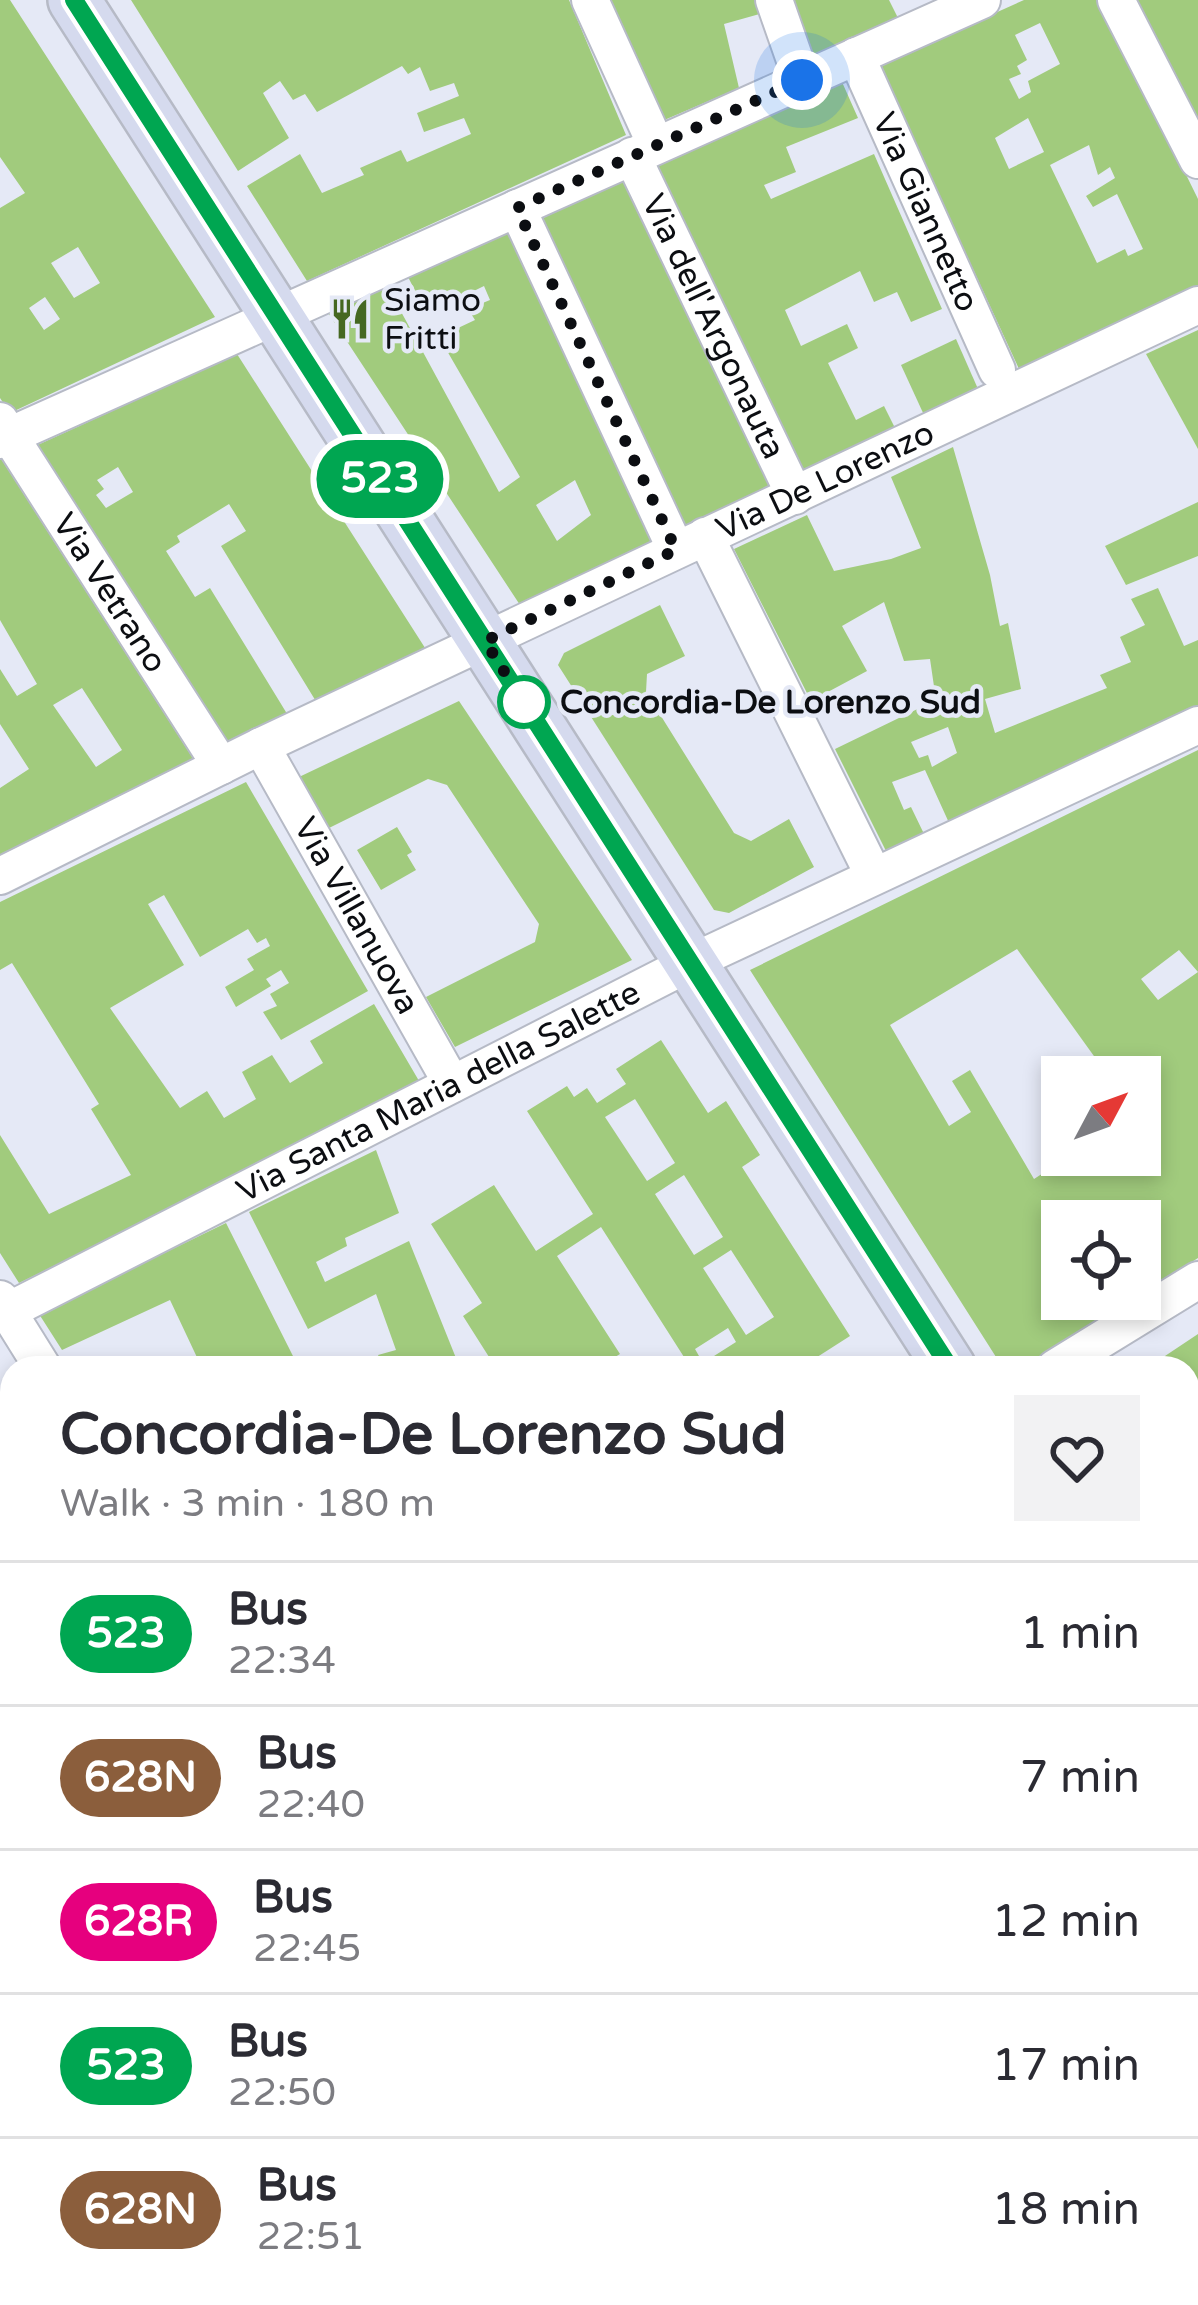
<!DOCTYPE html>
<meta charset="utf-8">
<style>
:root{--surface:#fff;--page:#f2f2f3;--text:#2b2b33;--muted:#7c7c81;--line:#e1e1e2}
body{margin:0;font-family:"Varela Round",sans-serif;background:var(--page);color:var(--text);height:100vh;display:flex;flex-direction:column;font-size:45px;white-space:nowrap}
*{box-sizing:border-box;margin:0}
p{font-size:39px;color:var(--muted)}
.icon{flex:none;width:66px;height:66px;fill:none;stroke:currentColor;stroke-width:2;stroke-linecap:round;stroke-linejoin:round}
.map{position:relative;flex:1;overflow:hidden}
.drawer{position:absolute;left:0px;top:1356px;width:1200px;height:951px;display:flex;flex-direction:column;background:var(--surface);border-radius:36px 36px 0 0;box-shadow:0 6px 18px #0003}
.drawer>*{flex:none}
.badge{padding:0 24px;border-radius:39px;font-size:42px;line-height:78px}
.needle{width:78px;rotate:49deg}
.controls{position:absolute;left:1041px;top:1056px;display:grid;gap:24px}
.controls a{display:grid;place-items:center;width:120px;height:120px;border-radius:0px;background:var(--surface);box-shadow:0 6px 18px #0003;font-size:60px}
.you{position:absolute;width:60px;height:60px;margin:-30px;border:9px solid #fff;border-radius:50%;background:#1a73e8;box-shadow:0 0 0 18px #1a73e833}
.map>.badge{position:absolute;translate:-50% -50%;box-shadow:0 0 0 6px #fff}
.round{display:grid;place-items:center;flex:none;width:126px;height:126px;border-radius:0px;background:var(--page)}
.summary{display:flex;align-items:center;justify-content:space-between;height:204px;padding:0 60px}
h1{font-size:57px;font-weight:800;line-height:90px}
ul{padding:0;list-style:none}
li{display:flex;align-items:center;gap:36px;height:144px;padding:0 60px;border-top:3px solid var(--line)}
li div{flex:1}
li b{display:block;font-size:45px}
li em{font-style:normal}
li .badge{min-width:132px;font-weight:700;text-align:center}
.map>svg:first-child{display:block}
</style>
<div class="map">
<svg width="1198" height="2305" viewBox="0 0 1198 2305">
<rect width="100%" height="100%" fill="#e5e9f6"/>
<g fill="#a1cb7d" fill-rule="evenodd">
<path d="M0,0H10L215,317L10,413L0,398V208L25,193L0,157ZM78,247L100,283L74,298L51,263ZM45,297L60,319L44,330L29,308Z"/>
<path d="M131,0H569L626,135L307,281L247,186L300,154L322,193L364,175L360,168L401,150L407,162L471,134L464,118L424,132L417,113L459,96L454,83L430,91L420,67L408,74L402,66L317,112L305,94L293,100L280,81L263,93L289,138L238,171Z"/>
<path d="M606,0H763L767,12L724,24L739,88L662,121Z"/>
<path d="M782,0H889L898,18L803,59Z"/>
<path d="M1024,0H1100L1198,199V285L1019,369L879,65ZM1040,23L1060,64L1028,81L1031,92L1019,99L1009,79L1021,74L1017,66L1027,60L1015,35ZM1028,118L1044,152L1009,169L995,138ZM1089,145L1098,175L1110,167L1115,178L1086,196L1093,207L1117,194L1143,249L1128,256L1125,249L1097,263L1050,165Z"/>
<path d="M1134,0H1198V120L1149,27Z"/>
<path d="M842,82L858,118L786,147L796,172L764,185L771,199L874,154L942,309L911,322L897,292L874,302L860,271L785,310L801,346L847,324L858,348L828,363L856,420L884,406L896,430L802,477L654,167Z"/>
<path d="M624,178L773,487L679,528L535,222Z"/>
<path d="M510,228L657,541L520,605L327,311L386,284L499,492L520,477L439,337L475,320L468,309L490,300L484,286L427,314L407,275ZM575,480L591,515L557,541L536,505Z"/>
<path d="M1198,330V449L1146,354Z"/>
<path d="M956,339L978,389L924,415L901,365Z"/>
<path d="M237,354L427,651L317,703L221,546L246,531L229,504L177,536L180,542L166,551L195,597L210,588L289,717L221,755L31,448ZM118,467L133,492L106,508L96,495L104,489L97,480Z"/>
<path d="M953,447L990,575L1000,626L1008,623L1021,689L985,699L995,733L1107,688L1100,675L1131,662L1120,637L1145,625L1131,599L1158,588L1184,646L1198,640V705L950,825L925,770L892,782L904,810L911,807L925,836L888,855L835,749L936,700L930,659L904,661L884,602L842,626L867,671L811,701L734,549L807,515L834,571L891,559L921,548L891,477ZM948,727L957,753L932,767L928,755L919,758L911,742Z"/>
<path d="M0,457L194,760L0,855V788L29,769L0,724V669L17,696L37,684L0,620ZM82,688L122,750L96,767L53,705Z"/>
<path d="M1198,502V556L1126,585L1105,546Z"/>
<path d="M660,605L685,656L647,674L646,692L734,833L751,841L789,819L814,867L729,913L714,910L558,665L564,653Z"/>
<path d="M459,701L632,960L455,1047L426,997L535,942L539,924L447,785L428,779L329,828L299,777Z"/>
<path d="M1198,750V1258L1140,1295V1221H1062V1299H1104L1111,1313L1023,1368H1003L750,970ZM1017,949L1109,1077H1140V1155H1071L1034,1179L970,1070L952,1081L971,1112L949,1126L890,1025ZM1179,950L1198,972L1158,1000L1141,979Z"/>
<path d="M246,782L368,991L281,1040L263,1012L277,1006L270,994L289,983L281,970L266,979L271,986L236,1007L225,987L254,970L247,959L270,946L266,938L257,943L248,929L200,957L164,895L148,904L184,965L110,1008L180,1108L207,1091L224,1118L256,1099L242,1072L272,1055L290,1083L323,1063L310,1041L374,1004L422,1086L19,1283L0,1253V1135L49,1214L131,1175L91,1109L99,1104L12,963L0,970V902Z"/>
<path d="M397,827L412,852L407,855L416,870L381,890L357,850Z"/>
<path d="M661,1040L708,1113L726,1101L760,1155L742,1167L850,1336L800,1368H691L601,1227L557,1256L620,1354L607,1362L611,1368H594L588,1358L571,1368H496L463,1316L482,1303L431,1224L494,1185L536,1251L593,1214L527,1111L567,1086L574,1097L587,1088L597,1103L626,1084L616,1069ZM635,1099L675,1163L647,1181L605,1117ZM684,1175L723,1237L694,1255L655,1194ZM731,1250L774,1317L746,1335L703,1268ZM728,1328L736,1342L703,1363L695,1349Z"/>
<path d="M376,1150L399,1213L345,1238L347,1246L316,1262L325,1282L409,1241L460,1368H384L378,1355L396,1350L376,1294L308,1329L249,1212Z"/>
<path d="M226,1223L299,1368H202L170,1300L62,1350L39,1314Z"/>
<path d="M1198,1334V1682L1188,1667V1368H1147Z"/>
<path d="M12,1417V1488L0,1470V1422Z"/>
<path d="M12,1520V1546L0,1528Z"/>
<path d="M12,1636V1721L0,1707V1642Z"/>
<path d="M1198,1908V1959L1192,1947L1188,1949V1914Z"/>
<path d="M1198,2073V2160L1188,2168V2081Z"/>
<path d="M1198,2192V2305H1169L1163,2295H1188V2199Z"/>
<path d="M155,2295H189L193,2305H158Z"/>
<path d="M229,2295H417L399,2305H234Z"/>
<path d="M580,2295L587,2305H497L515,2295Z"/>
<path d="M646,2295H677L682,2305H652Z"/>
<path d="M701,2295H740L744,2305H704Z"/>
<path d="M767,2295H840L846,2305H773Z"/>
<path d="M892,2295H975L979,2300L973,2305H900Z"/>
</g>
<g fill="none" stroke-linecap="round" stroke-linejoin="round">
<g stroke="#b6bac6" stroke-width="40">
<g id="minor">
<path d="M590,0L656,145"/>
<path d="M774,0L802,80"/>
<path d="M1116,0L1198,160"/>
<path id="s1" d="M856,56L997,370"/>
<path id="s2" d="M632,156L795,496"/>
<path d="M517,208L676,550"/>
<path id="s3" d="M0,421L221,766"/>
<path d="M0,440L982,0"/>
<path d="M705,536L874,876"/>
<path id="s4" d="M261,746L452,1084"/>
<path id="s5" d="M0,876L261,746L1198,305"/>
<path d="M0,1299L43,1368"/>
<path id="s6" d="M8,1311L690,963L1198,725"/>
<path d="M1055,1368L1198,1280"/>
<path d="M1188,1885L1198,1879"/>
<path d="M617,2295L623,2305"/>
<path d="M450,2305L468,2295"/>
</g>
</g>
<g stroke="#b6bac6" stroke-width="56">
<g id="secondary">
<path d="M74,0L950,1368"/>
<path d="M1188,1741L1198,1756"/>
</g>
</g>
<use href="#minor" stroke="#fff" stroke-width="36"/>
<use href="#secondary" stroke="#d5daee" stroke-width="51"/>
</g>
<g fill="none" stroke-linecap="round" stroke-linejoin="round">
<g stroke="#fff" stroke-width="27">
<path id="line" d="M74,0L950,1368"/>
</g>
<use href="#line" stroke="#00a651" stroke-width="18"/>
<path stroke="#0c0e12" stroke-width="12" stroke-dasharray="0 21.6" d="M524,702L531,714L485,641L676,550L517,208L802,80"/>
</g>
<defs>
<g id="restaurant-bare" transform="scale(3.24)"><path d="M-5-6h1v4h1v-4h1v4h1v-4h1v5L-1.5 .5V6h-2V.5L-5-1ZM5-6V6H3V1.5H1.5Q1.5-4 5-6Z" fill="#456821" stroke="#e5e9f6" stroke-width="2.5" paint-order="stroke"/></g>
</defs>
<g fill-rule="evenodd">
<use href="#restaurant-bare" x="350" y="319"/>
</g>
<circle fill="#fff" stroke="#00a651" stroke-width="6" cx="524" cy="702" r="24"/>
<g text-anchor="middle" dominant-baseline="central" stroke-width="9" stroke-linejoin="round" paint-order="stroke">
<g font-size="33" fill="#0c0e12" stroke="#e5e9f6">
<text stroke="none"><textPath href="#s1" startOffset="171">Via Giannetto</textPath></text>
<text stroke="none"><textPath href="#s2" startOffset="189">Via dell'Argonauta</textPath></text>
<text stroke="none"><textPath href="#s5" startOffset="915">Via De Lorenzo</textPath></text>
<text stroke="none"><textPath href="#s3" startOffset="204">Via Vetrano</textPath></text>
<text stroke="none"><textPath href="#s4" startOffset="195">Via Villanuova</textPath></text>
<text stroke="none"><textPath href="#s6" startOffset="483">Via Santa Maria della Salette</textPath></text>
</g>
<g font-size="33" fill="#0c0e12" stroke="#e5e9f6" text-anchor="start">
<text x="384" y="300">Siamo<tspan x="384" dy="38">Fritti</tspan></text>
</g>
<g font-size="33" font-weight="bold" fill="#0c0e12" stroke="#e5e9f6" text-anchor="start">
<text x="560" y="702">Concordia-De Lorenzo Sud</text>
</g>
</g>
</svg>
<div class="controls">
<a><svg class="needle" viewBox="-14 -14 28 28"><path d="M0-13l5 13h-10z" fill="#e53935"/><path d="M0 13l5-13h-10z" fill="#7c7c81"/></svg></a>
<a><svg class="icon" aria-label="locate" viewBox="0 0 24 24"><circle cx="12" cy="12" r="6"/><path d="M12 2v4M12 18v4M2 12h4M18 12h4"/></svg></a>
</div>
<div class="you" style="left:802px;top:80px"></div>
<b class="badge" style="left:380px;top:479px;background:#00a651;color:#fff">523</b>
<section class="drawer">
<div class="summary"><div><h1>Concordia-De Lorenzo Sud</h1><p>Walk · 3 min · 180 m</p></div><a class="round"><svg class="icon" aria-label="heart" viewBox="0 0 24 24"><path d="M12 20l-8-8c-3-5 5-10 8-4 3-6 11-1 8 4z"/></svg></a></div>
<ul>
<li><span class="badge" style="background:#00a651;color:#fff">523</span><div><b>Bus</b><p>22:34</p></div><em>1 min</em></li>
<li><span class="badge" style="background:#8b5e3c;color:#fff">628N</span><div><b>Bus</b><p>22:40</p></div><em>7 min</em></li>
<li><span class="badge" style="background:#e6007e;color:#fff">628R</span><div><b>Bus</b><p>22:45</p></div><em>12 min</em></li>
<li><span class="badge" style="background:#00a651;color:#fff">523</span><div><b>Bus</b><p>22:50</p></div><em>17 min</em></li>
<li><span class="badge" style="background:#8b5e3c;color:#fff">628N</span><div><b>Bus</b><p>22:51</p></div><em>18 min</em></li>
</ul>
</section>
</div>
